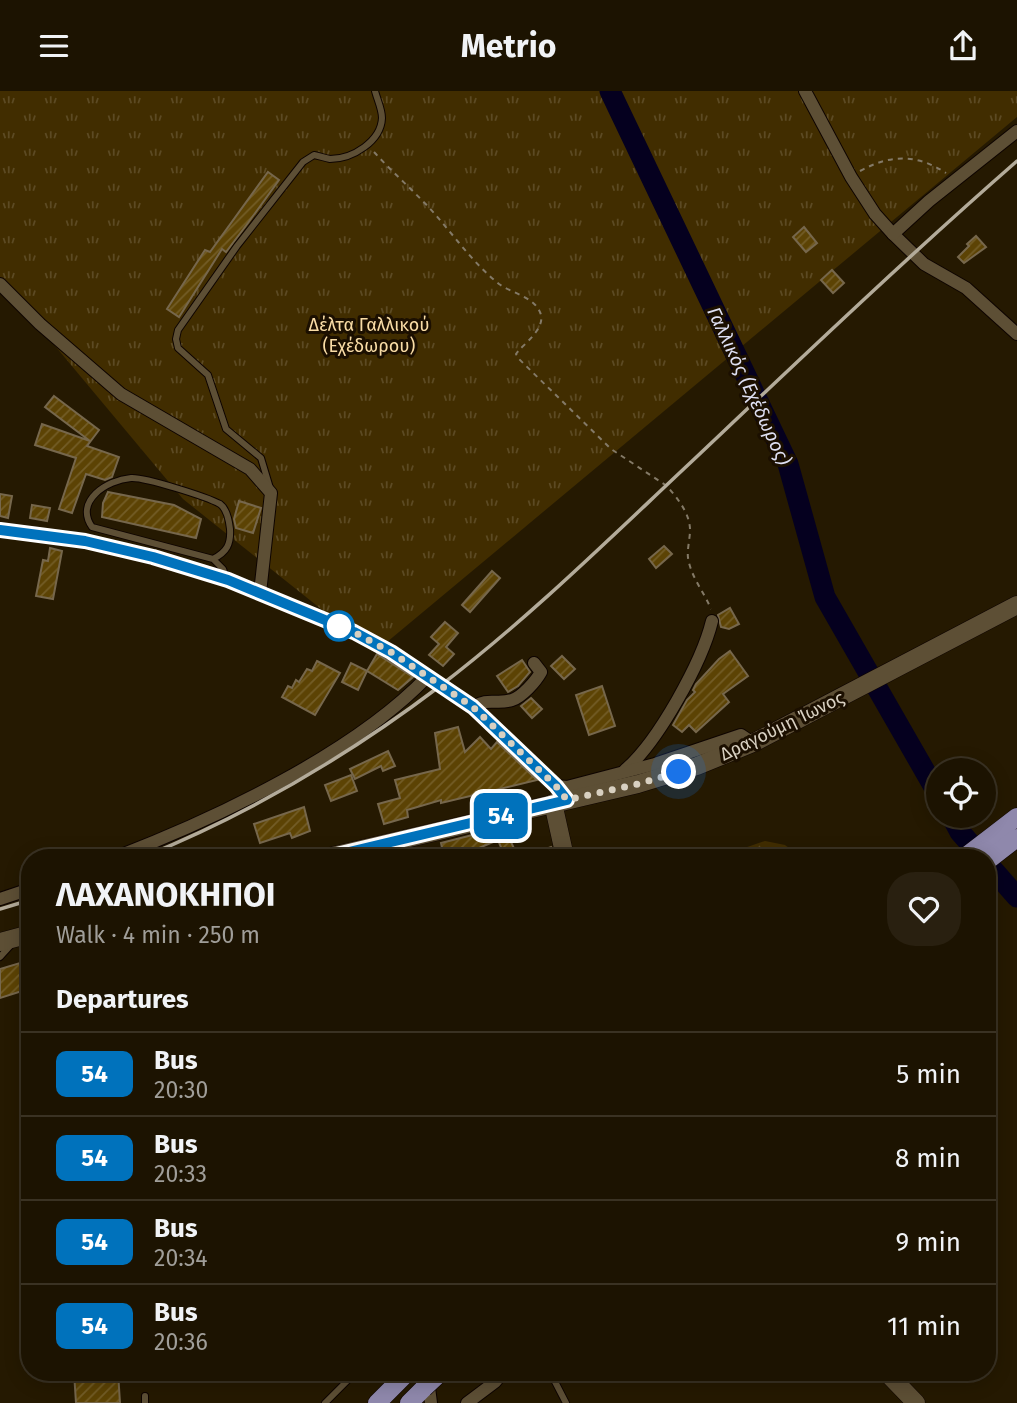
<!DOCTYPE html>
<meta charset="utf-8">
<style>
:root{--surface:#1c1301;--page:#292010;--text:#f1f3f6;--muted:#a09e99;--line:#3a3223}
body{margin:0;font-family:"Fira Sans",sans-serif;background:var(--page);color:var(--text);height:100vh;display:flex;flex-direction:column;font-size:26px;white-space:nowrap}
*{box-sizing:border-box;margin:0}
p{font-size:23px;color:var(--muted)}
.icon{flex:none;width:38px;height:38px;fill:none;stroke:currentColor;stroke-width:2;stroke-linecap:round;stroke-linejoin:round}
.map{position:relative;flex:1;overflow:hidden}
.panel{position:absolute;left:21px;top:758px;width:975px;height:532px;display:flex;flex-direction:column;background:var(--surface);border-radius:28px;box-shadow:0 4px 18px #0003,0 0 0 2px var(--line)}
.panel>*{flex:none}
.badge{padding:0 14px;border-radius:10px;font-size:24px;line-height:46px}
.fabs{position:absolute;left:926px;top:667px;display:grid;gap:14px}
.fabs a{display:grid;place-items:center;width:70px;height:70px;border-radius:50%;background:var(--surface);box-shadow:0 4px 18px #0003,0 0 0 2px var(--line);font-size:35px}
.you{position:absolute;width:35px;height:35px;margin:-18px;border:5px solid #fff;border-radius:50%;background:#1a73e8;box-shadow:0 0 0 10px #1a73e833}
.map>.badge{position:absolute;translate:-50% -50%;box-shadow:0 0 0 4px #fff}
h2{padding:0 35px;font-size:26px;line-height:63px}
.round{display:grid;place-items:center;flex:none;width:74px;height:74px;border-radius:28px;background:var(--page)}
.headline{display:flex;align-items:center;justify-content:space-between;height:119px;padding:0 35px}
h1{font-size:33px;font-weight:700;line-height:52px}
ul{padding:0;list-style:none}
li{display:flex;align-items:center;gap:21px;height:84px;padding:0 35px;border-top:2px solid var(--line)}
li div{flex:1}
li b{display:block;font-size:26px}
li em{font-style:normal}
li .badge{min-width:77px;font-weight:700;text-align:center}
header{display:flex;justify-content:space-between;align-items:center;height:91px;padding:0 35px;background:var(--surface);font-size:32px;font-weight:700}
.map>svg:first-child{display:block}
</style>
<header><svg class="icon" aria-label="menu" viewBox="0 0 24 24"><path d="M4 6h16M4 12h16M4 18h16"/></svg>Metrio<svg class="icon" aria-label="share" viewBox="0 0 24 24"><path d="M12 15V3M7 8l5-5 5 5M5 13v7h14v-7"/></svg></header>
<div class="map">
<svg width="1017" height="1312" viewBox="0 0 1017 1312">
<defs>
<pattern id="grass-tufts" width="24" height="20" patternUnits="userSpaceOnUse" patternTransform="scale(1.75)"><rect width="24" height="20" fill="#412d00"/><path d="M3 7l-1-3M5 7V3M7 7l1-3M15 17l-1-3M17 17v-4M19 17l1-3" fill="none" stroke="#5c4a23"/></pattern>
<pattern id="forest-firs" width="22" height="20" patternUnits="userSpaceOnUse" patternTransform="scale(1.75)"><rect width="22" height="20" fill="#412d00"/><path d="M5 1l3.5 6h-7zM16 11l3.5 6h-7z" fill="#5c4a23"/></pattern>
<pattern id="building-hatch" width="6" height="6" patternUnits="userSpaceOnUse" patternTransform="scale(1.75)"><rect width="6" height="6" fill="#5c4304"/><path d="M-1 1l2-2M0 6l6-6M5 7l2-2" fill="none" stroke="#735d27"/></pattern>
</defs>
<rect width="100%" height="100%" fill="#251901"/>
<path fill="url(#grass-tufts)" d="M0,0H1017V26L375,561L183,408L0,189Z"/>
<path fill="url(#forest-firs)" d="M765,750L785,754L801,766H718Z"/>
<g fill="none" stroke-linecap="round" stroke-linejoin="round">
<g stroke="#05001f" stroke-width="21">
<path d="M610,0L788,373L825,506L938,703"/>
<path d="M951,724L960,741L982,766"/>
<path d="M987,772L1017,806"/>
</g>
</g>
<g fill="url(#building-hatch)" stroke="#76674c" stroke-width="2">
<path d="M268,81L279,89L248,132L226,161L222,158L179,226L167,218L205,159L210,161Z"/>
<path d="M804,136L817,152L806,161L793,146Z"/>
<path d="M976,145L986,156L964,172L958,166L969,155L967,153Z"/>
<path d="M832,179L844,192L833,202L821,189Z"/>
<path d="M54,305L99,339L87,355L119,366L112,386L105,389L86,383L72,422L59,418L76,367L35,354L42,333L90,350L45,316Z"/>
<path d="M108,401L174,414L201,428L196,447L102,426L103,412Z"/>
<path d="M0,403L12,405L8,427L0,425Z"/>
<path d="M239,410L261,417L253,442L236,437L234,428Z"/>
<path d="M32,414L50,417L47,430L30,427Z"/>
<path d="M664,455L672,463L656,477L649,468Z"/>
<path d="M50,457L62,460L53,508L36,505L43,469L48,470Z"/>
<path d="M492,480L500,487L470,521L462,514Z"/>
<path d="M730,517L739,533L729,538L721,536L718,524Z"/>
<path d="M445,531L458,542L446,556L454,563L443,575L429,564L439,553L431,546Z"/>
<path d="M730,560L748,585L723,603L729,611L696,641L689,634L682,641L673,634L687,609L695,601L693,599L696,593L719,568Z"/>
<path d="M377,563L413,586L398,599L367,580L358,599L342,591L351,572L367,580Z"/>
<path d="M562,565L575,578L564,588L551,575Z"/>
<path d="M522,569L530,581L518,595L508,601L497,585Z"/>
<path d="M317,570L340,582L315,624L282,606L288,595L292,597L296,589L299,591L307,578L312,580Z"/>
<path d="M602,595L615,635L589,644L576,604Z"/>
<path d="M531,607L542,618L532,627L521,615Z"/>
<path d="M458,636L465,661L480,646L491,658L497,651L537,689L441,712V709L407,719L408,726L384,733L378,713L400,707L395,689L440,678L435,642Z"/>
<path d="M388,660L395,675L383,680L381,675L355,688L350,678Z"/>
<path d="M351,684L357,700L331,710L325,694Z"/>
<path d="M304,716L310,740L292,747L290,742L260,752L254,733Z"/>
<path d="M504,736L518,766H505L498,749L469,761L471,766H444L441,752Z"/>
<path d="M551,756L553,766H526V765Z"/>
<path d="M30,869V891L23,893L25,899L0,907V878Z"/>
<path d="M74,1281H118L120,1312H76Z"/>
</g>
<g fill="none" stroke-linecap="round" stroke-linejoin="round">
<g stroke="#0e0400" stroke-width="8">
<g id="lane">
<path d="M270,397L261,367L226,338L208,284L178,257L176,248L178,239L237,155L303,71L314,64C319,65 325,67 330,68C353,68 381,50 382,27C382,18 377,8 375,0"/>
<path d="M213,468L92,436C74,410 107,389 131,387C145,386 207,406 220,413C227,418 229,429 230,438C231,453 227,461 213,468L223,478L227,488"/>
<path d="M0,866L10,855"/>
<path d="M550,1281L566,1312"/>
<path d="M145,1305V1312"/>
<path d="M325,1312L356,1281"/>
</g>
</g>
<g stroke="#0e0400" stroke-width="14">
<g id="street">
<path d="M805,0L851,86L875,123L893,143L924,173L966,197L1017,243"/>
<path d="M893,143L929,110L1017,40"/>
<path d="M0,193L40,233L121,303L250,378L271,402L260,502"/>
<path d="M0,439L85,450L153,466L228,489L354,541L391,561L473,616L556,695L567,709"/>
<path d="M473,616C488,606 497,614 512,609C522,606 536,590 541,581L534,572"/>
<path d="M625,679C658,651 702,571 712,530"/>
<path d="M556,695L567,696L655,673L741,644L753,652"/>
<path d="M116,766C215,728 353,663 427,586"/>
<path d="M0,808L30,798"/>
<path d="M427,1281L431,1312"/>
<path d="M467,1312L495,1291L503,1281"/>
</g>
</g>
<g stroke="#0e0400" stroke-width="19">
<g id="secondary">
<path d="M553,712L565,766"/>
<path d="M328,766L638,693L697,675L753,652L1017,514"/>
<path d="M0,851L30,843"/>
<path d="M886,1281L916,1312"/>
</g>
</g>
<g stroke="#0e0400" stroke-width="19">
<g id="primary">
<path d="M965,766L1017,726"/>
<path d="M987,770L1017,747"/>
<path d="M377,1312L408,1281"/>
<path d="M409,1312L424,1297"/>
</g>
</g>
<g stroke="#847a67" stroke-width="2" stroke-dasharray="5 5" stroke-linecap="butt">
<path d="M374,61C393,82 415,101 434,122C455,146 474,173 499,193C513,203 536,206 541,224C544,237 527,251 519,259L516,263L519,268L611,358L667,395C677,407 690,422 690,439C690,448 687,458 688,467C691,486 704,501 711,518"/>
<path d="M860,80C891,63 917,63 946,82"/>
</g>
<use href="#lane" stroke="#5d4f35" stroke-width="6"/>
<use href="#street" stroke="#5d4f35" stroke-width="12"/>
<use href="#secondary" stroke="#5d4f35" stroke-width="18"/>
<use href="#primary" stroke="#8f88ac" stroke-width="18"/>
<g stroke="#b3ab9a" stroke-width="3.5">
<path d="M143,766C249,723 349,664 440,595C529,527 608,449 689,373C797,271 905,168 1017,70"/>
<path d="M0,818L30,809"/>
</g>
<g stroke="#0e0400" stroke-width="19" stroke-linecap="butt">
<path id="primary-bridge" d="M424,1297L440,1282"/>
</g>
<use href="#primary-bridge" stroke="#8f88ac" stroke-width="18"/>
</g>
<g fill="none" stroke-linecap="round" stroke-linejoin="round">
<g stroke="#fff" stroke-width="16">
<path id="line" d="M0,439L85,450L153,466L228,489L354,541L391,561L473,616L556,695L567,709L328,766"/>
</g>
<use href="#line" stroke="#0072bc" stroke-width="10"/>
<path stroke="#d8d0c1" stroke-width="7" stroke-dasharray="0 12.6" d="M339,535L331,532L354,541L391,561L473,616L556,695L567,709L638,693L679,681"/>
</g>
<circle fill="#fff" stroke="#0072bc" stroke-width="3.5" cx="339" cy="535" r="14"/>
<g text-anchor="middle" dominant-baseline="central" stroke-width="6" stroke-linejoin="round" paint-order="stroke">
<g font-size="18" fill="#f9dca5" stroke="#1b0f00">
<text x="369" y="234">Δέλτα Γαλλικού<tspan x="369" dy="21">(Εχέδωρου)</tspan></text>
</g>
<g font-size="18" fill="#d8d0c1" stroke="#1b0f00">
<text transform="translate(782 635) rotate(-26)">Δραγούμη Ίωνος</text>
</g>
<g font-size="19" font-style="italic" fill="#dedff2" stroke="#1b0f00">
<text transform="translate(749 295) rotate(65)">Γαλλικός (Εχέδωρος)</text>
</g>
</g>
</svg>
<div class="fabs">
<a><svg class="icon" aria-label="locate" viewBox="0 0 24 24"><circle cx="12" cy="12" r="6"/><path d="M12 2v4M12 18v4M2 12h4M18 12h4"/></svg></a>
</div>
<div class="you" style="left:679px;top:681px"></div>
<b class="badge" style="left:501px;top:725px;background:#0072bc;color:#fff">54</b>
<section class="panel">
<div class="headline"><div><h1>ΛΑΧΑΝΟΚΗΠΟΙ</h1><p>Walk · 4 min · 250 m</p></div><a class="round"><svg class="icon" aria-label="heart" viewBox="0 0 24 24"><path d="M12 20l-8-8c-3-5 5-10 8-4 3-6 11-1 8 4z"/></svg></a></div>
<h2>Departures</h2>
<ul>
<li><span class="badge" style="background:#0072bc;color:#fff">54</span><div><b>Bus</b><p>20:30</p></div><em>5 min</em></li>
<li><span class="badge" style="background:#0072bc;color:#fff">54</span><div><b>Bus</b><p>20:33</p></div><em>8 min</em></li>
<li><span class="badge" style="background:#0072bc;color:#fff">54</span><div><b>Bus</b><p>20:34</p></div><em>9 min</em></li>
<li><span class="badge" style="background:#0072bc;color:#fff">54</span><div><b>Bus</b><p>20:36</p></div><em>11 min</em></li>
</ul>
</section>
</div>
